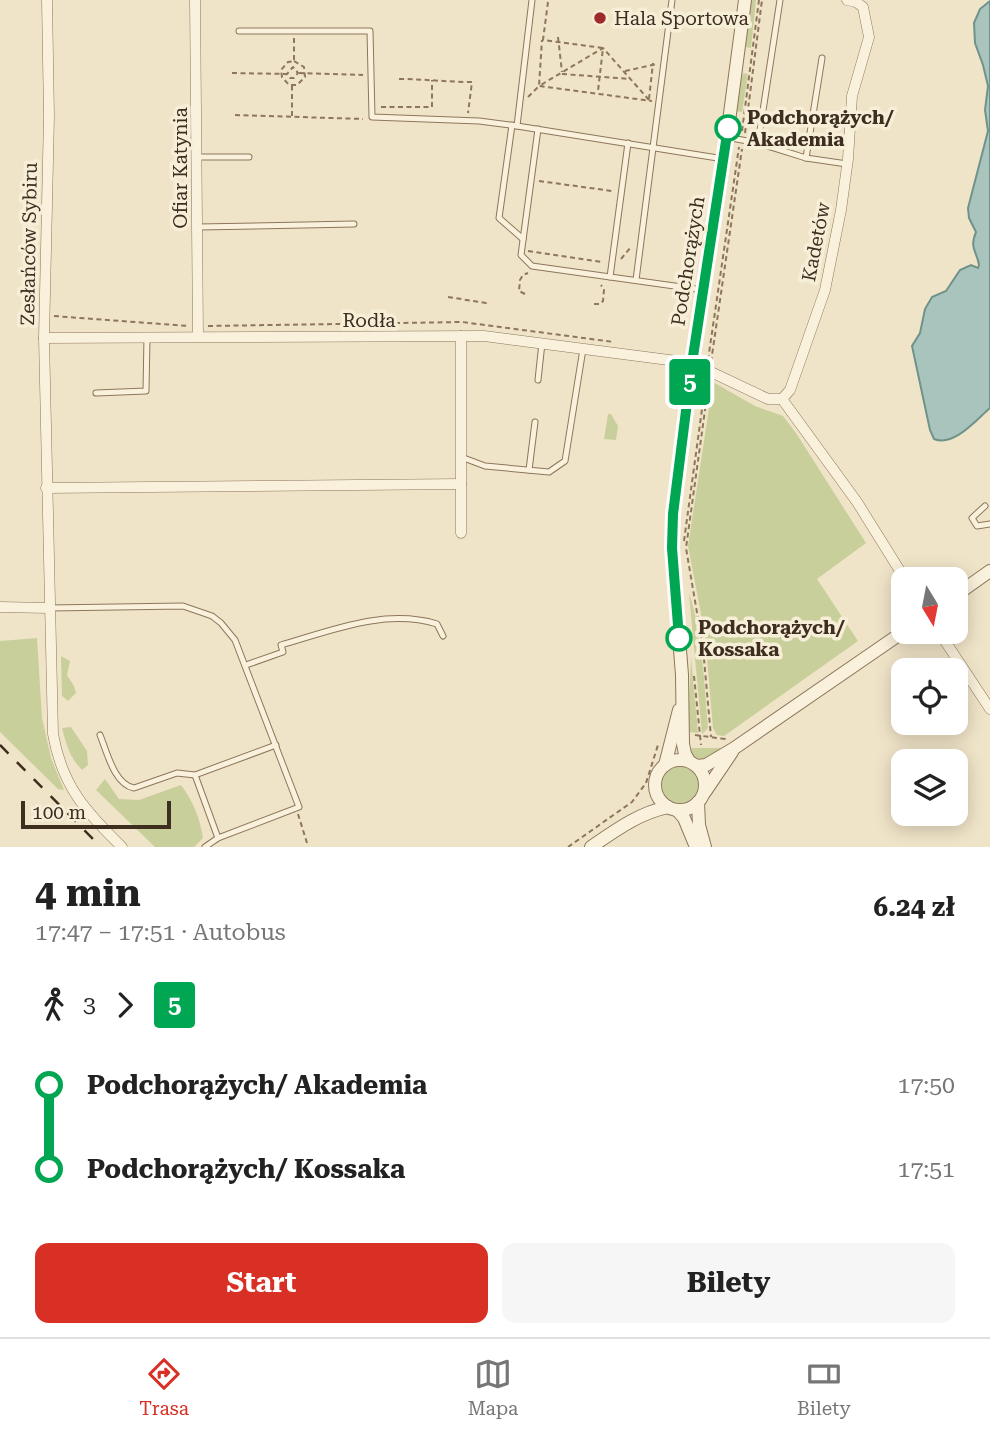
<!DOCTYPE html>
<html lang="pl">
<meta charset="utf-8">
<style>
:root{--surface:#fff;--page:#f6f6f6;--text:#222;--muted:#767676;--line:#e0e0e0;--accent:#d93025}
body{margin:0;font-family:"Roboto Serif",serif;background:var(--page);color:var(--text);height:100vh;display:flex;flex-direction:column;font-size:26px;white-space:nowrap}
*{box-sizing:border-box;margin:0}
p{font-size:23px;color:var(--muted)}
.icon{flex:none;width:38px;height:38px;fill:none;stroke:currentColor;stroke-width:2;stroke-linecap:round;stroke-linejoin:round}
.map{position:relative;height:847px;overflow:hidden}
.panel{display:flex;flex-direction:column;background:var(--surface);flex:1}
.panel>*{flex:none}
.badge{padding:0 14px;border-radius:5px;font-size:24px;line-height:46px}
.needle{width:46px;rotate:170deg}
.fabs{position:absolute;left:891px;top:567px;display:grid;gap:14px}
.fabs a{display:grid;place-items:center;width:77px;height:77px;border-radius:14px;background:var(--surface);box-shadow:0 4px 18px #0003;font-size:35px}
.scale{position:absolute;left:21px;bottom:18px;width:150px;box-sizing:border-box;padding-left:7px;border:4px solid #3d2e20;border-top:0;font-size:19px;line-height:24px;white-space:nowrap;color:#3d2e20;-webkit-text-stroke:5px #f7eed8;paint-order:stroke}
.map>.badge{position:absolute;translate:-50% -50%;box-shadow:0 0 0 4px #fff}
.legs{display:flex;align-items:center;gap:10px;height:77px;padding:0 35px;font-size:23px}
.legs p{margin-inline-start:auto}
.overview{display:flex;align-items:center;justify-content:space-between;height:119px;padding:0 35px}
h1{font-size:38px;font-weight:700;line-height:52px}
.cta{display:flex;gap:14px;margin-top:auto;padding:14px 35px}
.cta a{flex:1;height:80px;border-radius:14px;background:var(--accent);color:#fff;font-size:28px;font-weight:700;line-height:80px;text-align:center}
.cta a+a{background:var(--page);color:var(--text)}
ul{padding:0 35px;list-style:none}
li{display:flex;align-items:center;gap:24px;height:84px;font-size:26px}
li i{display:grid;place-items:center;width:10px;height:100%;margin:0 9px;background:currentColor}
li i::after{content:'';width:18px;height:18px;margin:-9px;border:5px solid;border-radius:50%;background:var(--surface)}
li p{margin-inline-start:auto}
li:first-child i{background:linear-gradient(#0000 50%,currentColor 0)}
li:last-child i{background:linear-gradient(currentColor 50%,#0000 0)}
.dock{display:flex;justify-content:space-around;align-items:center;height:98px;border-top:2px solid var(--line);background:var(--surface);font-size:19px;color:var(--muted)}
.dock a{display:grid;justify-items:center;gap:4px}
.dock .on{color:var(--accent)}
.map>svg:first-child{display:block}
</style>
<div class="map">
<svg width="990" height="847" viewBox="0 0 990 847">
<rect width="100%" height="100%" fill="#f0e4c8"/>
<g fill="#c9cf9b">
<path d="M749,0H756L751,48L745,47Z"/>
<path d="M743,73L748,74L742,112L734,111Z"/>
<path d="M713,382L755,406L783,416L796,433L866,543L817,579L858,641L724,736L717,735L713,728L705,635L688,546Z"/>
<path d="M608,414H611L618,426L616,440L604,439Z"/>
<path d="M689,593C703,636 704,683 708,728L702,734Z"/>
<path d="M37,638L42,718L51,758L64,790L58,789L0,732V641Z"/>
<path d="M61,656L70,661L67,675L74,686L76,693L68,701L62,696Z"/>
<path d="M691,657L698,733L688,732Z"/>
<path d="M71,727L87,751L88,765L82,770C70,758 66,744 62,728Z"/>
<path d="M689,748H727L705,760C697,759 691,756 689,748Z"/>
<circle cx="680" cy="785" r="18"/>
<path d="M105,779L119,799L139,800L181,785C193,801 200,818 203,838L194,847H155L96,790Z"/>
</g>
<path fill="#a9c4bc" stroke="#6f938a" stroke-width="2" d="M990,1V408C976,420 954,447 934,439L930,430L912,346L920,333L925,309L932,297L946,291L960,270L971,265L978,268L979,265C977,251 969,249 976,232L969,218L968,208L988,131L985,110L988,86L983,65L975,43L974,23L980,9Z"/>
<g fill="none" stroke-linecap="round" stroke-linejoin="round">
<g stroke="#8d765c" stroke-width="7">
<g id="service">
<path d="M239,31H370L372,117L479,121L517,126L724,159"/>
<path d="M512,125L499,218L523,239"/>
<path d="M517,126L532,0"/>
<path d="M538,129L521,255L532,266L703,290"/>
<path d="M726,137L758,143L806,158L847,164"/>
<path d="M758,143L780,0"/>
<path d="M196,157H249"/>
<path d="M806,158L822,58"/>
<path d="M198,227L354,224"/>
<path d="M610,277L628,143"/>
<path d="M636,280L672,0"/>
<path d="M538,380L542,343"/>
<path d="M96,393L146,391L147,337"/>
<path d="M461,457L485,466L549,472L565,461L583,349"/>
<path d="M529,470L535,422"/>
<path d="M985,506L972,518L977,526L990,524"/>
<path d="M49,608L183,606L212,616L221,623L235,640L299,807L218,838L205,847"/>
<path d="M246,665L283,652L281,645C330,631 385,608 437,624L443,636"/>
<path d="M100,735C107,752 114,784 134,788L177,773L195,775L276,745"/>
<path d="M195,775L218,838"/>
</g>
</g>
<g stroke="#8d765c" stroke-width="11">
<g id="minor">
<path d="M47,0L49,116L44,338L53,734C62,786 86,812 122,847"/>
<path d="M195,0L198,336"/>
<path d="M44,338L484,336L692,363L768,399H782L790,390L825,290L841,210L848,159L852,96L869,37L863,7L856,2L847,0"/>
<path d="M782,399L857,502L905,579"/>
<path d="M46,488L461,484"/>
<path d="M461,533V336"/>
<path d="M0,607L49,608"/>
<path d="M939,632L990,709"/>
</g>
</g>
<g stroke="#8d765c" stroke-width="14">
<g id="tertiary">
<path d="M956,595L990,571"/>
<circle cx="680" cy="785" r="25"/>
<path d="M689,761L685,754L683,744L682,675L672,548L673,514L692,363L724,159L745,0"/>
<path d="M665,765L679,710"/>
<path d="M697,766L706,765L733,749L903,632"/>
<path d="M705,792L732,752"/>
<path d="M698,802L699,825L705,847"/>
<path d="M677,810L684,818L696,847"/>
<path d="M591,847C616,830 639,813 668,807"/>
</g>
</g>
<g stroke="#8d765c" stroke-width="2" stroke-dasharray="5 3.5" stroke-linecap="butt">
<path d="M548,2L543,40L603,48L598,91"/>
<path d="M558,37L562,72"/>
<path d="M294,61L304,67L305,77L297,85H289L282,77L281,70L288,62L294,61V38"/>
<path d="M625,71L657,64"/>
<path d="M232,73L287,74L290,78H294L298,73L293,67L287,74"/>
<path d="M299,73L363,75"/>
<path d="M562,74L630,79"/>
<path d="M399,79C424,79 447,82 472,82L468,113"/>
<path d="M528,97L539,86L542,40"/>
<path d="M649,99L653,63"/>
<path d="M649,100L603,48L539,86L652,101"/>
<path d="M381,107H432V80"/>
<path d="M235,115L363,119"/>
<path d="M292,116V86"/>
<path d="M742,131L759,0"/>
<path d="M745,133L762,0"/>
<path d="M539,181L612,191"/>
<path d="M528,251L602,262"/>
<path d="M621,259L631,247"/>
<path d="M525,294L519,291L520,280L523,275L528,273"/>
<path d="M448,297L486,303L487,299"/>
<path d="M594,304H600L603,301L604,290L601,285"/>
<path d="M54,316L188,326"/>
<path d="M208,326L462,322L614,342"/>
<path d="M708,360L739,147"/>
<path d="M711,362L742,149"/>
<path d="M709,381L686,548L703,648L711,737"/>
<path d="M684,541L706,380"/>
<path d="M694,676L701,745"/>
<path d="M695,735L725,739V741"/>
<path d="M298,814L307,843"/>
<path d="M568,847L632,802L646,783L658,745"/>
</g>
<use href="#service" stroke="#faf1dc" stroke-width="5"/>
<use href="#minor" stroke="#faf1dc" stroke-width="10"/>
<use href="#tertiary" stroke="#faf1dc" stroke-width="12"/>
<path stroke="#3d2e20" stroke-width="2.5" stroke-dasharray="12 12" stroke-linecap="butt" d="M0,745L101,847"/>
</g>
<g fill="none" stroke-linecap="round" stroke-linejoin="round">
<g stroke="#fff" stroke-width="16">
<path id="line-1" d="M679,638L672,548L673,514L692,363L728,128"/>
</g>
<use href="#line-1" stroke="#00a651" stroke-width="10"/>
</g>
<circle fill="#9e2a2b" stroke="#f7eed8" stroke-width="2.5" cx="600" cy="18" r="7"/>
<g fill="#fff" stroke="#00a651" stroke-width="3.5">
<circle cx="728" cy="128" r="12"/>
<circle cx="679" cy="638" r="12"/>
</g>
<g text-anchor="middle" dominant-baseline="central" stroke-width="7" stroke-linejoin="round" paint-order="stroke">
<g font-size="19" fill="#3d2e20" stroke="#f7eed8" text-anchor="start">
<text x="614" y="18">Hala Sportowa</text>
</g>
<g font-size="19" font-weight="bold" fill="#3d2e20" stroke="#f7eed8" text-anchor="start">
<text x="747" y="117">Podchorążych/<tspan x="747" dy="22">Akademia</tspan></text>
<text x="698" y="627">Podchorążych/<tspan x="698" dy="22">Kossaka</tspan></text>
</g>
<g font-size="19" fill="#3d2e20" stroke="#f7eed8">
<text transform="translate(180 168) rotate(-90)">Ofiar Katynia</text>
<text transform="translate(816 242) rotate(-79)">Kadetów</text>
<text transform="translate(29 244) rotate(-89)">Zesłańców Sybiru</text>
<text transform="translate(688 261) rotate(-81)">Podchorążych</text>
<text x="369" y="320">Rodła</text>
</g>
</g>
</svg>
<div class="fabs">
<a><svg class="needle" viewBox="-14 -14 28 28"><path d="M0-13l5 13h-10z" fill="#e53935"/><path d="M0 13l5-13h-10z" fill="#767676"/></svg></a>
<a><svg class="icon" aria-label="locate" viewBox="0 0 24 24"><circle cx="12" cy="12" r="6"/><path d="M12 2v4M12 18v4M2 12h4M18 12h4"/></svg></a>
<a><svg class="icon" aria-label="layers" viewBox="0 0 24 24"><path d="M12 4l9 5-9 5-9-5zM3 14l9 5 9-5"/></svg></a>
</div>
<div class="scale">100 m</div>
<b class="badge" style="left:690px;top:382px;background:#00a651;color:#fff">5</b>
</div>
<section class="panel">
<div class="overview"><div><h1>4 min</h1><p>17:47 – 17:51 · Autobus</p></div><b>6.24 zł</b></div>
<div class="legs"><svg class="icon" aria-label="walk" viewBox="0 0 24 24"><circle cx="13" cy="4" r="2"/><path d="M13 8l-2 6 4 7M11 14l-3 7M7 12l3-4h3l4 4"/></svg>3<svg class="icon" aria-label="forward" viewBox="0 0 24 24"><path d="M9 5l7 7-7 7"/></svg><b class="badge" style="background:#00a651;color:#fff">5</b></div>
<ul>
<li><i style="color:#00a651"></i><b>Podchorążych/ Akademia</b><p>17:50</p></li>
<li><i style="color:#00a651"></i><b>Podchorążych/ Kossaka</b><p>17:51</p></li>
</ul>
<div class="cta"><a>Start</a><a>Bilety</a></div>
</section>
<nav class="dock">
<a class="on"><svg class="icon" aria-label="directions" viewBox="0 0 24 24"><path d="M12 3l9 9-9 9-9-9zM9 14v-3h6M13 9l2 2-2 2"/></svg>Trasa</a>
<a><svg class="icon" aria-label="map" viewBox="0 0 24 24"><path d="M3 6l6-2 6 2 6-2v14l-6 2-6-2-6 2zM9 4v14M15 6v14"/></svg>Mapa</a>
<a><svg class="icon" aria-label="tickets" viewBox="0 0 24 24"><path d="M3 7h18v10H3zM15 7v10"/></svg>Bilety</a>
</nav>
